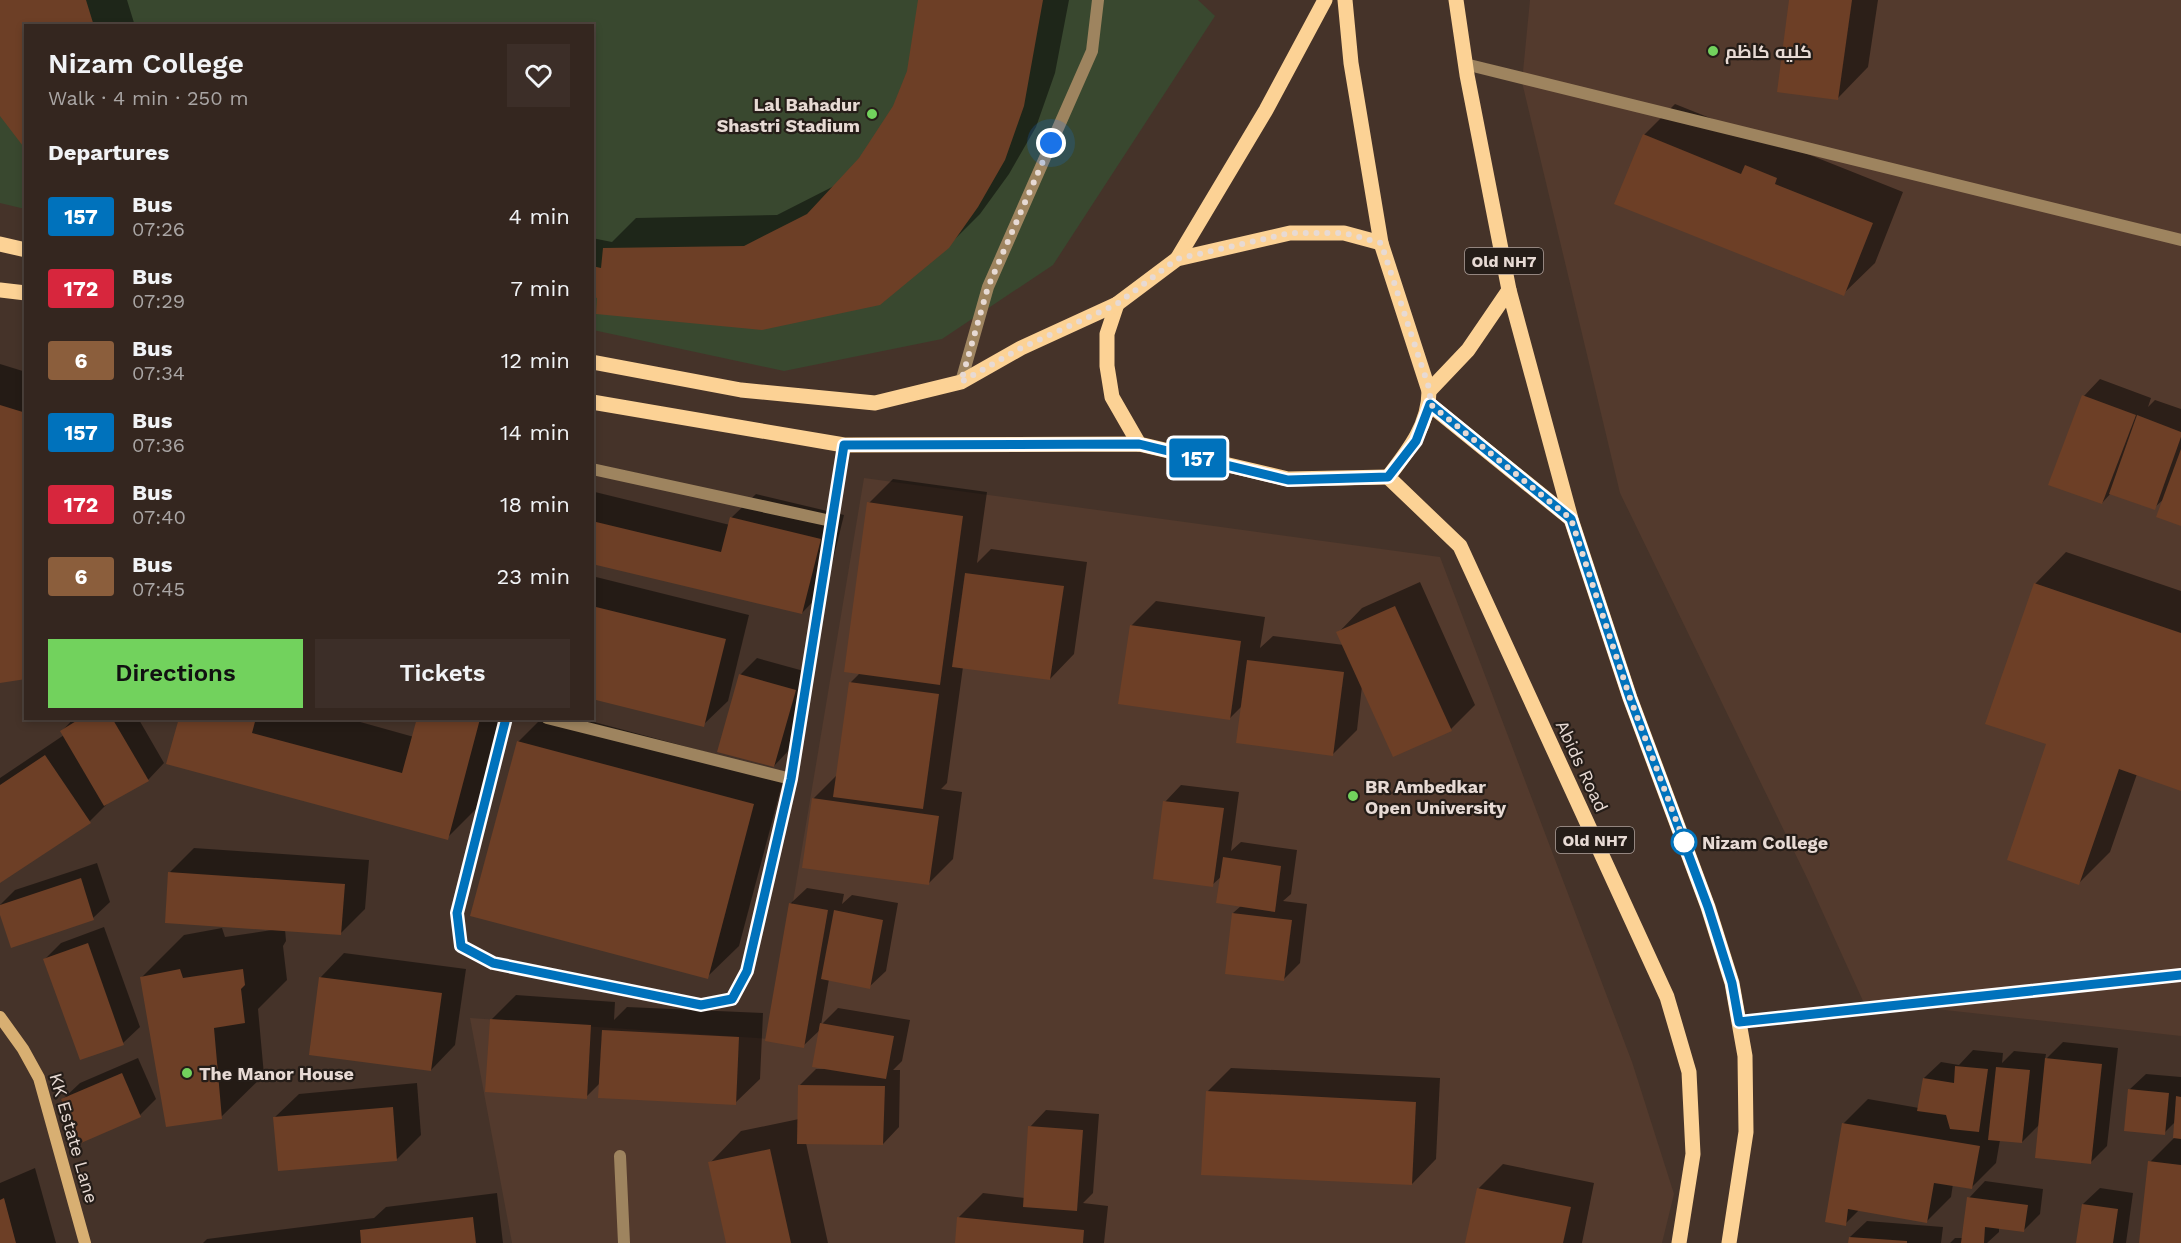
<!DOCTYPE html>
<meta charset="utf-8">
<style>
:root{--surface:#34261f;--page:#3c2e28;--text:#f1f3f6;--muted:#a9a5a4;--line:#4e433d;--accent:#72d25d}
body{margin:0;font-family:"Work Sans",Cairo,sans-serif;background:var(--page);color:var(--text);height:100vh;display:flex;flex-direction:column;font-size:22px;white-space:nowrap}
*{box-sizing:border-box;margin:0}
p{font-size:20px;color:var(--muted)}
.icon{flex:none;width:33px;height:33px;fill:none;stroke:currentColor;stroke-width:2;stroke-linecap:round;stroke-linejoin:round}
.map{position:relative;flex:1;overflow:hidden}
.panel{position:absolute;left:24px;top:24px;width:570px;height:696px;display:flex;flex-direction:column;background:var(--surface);border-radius:0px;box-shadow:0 3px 9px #0003,0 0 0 2px var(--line)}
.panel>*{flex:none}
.badge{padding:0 12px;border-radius:4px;font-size:21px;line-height:39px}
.you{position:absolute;width:30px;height:30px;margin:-15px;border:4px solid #fff;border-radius:50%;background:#1a73e8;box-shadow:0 0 0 9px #1a73e833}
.map>.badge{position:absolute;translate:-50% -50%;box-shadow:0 0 0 3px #fff}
h2{padding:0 24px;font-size:22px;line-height:54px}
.round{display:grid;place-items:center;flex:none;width:63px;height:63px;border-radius:0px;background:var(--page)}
.headline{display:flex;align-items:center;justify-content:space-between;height:102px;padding:0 24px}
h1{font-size:28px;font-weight:600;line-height:45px}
.primary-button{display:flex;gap:12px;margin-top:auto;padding:12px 24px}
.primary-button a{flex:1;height:69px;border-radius:0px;background:var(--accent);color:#111;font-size:24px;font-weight:600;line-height:69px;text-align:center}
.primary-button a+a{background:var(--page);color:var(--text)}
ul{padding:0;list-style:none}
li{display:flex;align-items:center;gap:18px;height:72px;padding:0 24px}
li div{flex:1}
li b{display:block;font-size:22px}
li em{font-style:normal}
li .badge{min-width:66px;font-weight:700;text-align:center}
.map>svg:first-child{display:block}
</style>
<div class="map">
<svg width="2181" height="1243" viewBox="0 0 2181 1243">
<rect width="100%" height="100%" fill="#453329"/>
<g fill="#533a2d">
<path d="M1530,0H2181V1036L1863,1001L1808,880L1620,493L1522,82Z"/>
<path d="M864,478L1440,557L1632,1062L1674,1194L1662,1243H512L470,1018L770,1039Z"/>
</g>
<path fill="#39482f" d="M0,0H1198L1215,16L1053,265L942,339L784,371L593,330L592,26H26L25,209L0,203Z"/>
<g fill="#0007">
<path d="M0,0H127L135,26H26L0,114Z"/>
<path d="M920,0H1069L1055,73L1036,127L1009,174L980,214L948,246L592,296V238L612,242L636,218L777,215L836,185L861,159L894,107L909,71Z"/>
<path d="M1791,0H1878L1868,67L1837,99Z"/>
<path d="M1675,104L1770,142L1777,135L1808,147L1805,153L1903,192L1875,263L1843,294L1644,135Z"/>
<path d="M0,364L26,372V677L0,681Z"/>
<path d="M2100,379L2151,398L2148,407L2155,400L2181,409V525L2165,498L2154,508L2111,493L2102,503L2084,396Z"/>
<path d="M893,479L987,492L977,563L991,549L1087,562L1074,654L1050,679L963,667L947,783L941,789L962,792L953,859L929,883L813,799L838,774L851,682L860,673L869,503Z"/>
<path d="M595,492L730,525L731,518L756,494L844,515L826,588L802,613L592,562V495Z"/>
<path d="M2066,552L2181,591V789L2137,774L2110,852L2079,883L2048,743L2035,584Z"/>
<path d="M592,576L749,615L728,701L703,725L592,698Z"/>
<path d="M1420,582L1475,705L1451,729L1362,686L1357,730L1333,754L1242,706L1230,718L1131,626L1156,601L1265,617L1260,648L1273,636L1344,645L1338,633L1362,608Z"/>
<path d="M757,658L811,673L790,749L774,766L740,675Z"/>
<path d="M74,718H138L164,763L148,780L109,802L90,821L0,881V778L64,735L62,731Z"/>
<path d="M180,718H346L414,737L419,718H503L478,807L447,838Z"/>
<path d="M542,718H579L785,773L739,946L707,977L518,742Z"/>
<path d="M1181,785L1239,792L1231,851L1241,842L1297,850L1291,894L1283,901L1307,904L1300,963L1284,979L1233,913L1242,905L1222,876L1212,885L1165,802Z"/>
<path d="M194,848L369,860L365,909L341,933L285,929L286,941L283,946L287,980L258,1009L264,1075L221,1117L142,977L184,935L222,928L225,937L272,930L170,872Z"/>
<path d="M97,863L110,902L93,918L0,910V905L15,890Z"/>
<path d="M807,888L844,894L842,904L852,895L898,903L886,971L869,987L829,979L821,1025L838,1008L910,1020L902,1061L893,1070H900L899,1127L883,1144L806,1143L828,1243H728L710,1163L741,1131L799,1119V1086L816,1069H824L821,1029L803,1046L790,904Z"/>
<path d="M104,927L140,1027L123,1043L45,959L61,943Z"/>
<path d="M344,953L466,969L455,1045L431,1070L320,978Z"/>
<path d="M516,995L615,1002L614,1020L627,1007L763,1013L760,1079L735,1103L600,1083L586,1097L491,1020Z"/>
<path d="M2063,1042L2118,1048L2107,1146L2091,1162L2040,1124L2022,1142L2000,1140L1996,1163L1972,1187L1953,1184L1951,1197L1927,1221L1859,1210L1845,1224L1843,1124L1868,1099L1919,1108L1924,1078L1941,1062L1959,1065L1973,1050L2003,1053L2002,1063L2014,1051L2046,1054L2045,1060Z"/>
<path d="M138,1058L156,1099L140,1115L63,1099L80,1083Z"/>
<path d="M1231,1068L1440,1078L1436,1159L1412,1184L1207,1092Z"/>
<path d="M2146,1074L2181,1077V1243H2141L2150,1162L2174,1138L2175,1122L2164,1133L2129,1090Z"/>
<path d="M417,1083L421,1135L397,1159L274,1118L299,1094Z"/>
<path d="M1046,1110L1099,1114L1093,1193L1083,1203L1108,1206L1104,1243H956L959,1217L983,1193L1025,1198L1030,1127Z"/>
<path d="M1503,1164L1594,1183L1582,1243H1467L1479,1188Z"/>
<path d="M35,1168L56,1243H0V1183Z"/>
<path d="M1985,1181L2043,1189L2040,1214L2023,1231L1999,1228V1232L1987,1243H1950L1955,1238H1963L1969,1198Z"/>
<path d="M2100,1188L2133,1193L2126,1243H2078L2083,1204Z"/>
<path d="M497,1193L503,1243H203L207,1239L374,1218L386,1207Z"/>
<path d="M1867,1221L1943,1227L1941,1243H1849L1850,1237Z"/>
</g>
<g fill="#6d3f26">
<path d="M0,0H86L94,26H26V150L0,116Z"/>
<path d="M918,0H1043L1024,106L1005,160L978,207L949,248L880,305L762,330L596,314L597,298L592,297V266L601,268L603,248L744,246L807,214L859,158L893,106L907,71Z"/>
<path d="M1789,0H1852L1838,100L1777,92Z"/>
<path d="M1643,134L1741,174L1745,165L1777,178L1775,184L1873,223L1844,296L1614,204Z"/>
<path d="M2082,395L2136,415L2102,504L2048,485Z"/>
<path d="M0,405L26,413V679L0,683Z"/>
<path d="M2137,415L2181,432V437L2155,510L2109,494Z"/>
<path d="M2181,449V526L2156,517Z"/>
<path d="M867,502L963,516L940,685L844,672Z"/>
<path d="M730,517L821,539L802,614L592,564V521L721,552Z"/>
<path d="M965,573L1064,586L1050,680L952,667Z"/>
<path d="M2034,583L2181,633V791L2119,769L2079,885L2007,860L2046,744L1985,724Z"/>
<path d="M592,606L726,639L704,727L592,699Z"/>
<path d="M1395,606L1452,731L1393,757L1336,632Z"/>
<path d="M1130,625L1241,641L1230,720L1118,704Z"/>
<path d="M1247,660L1344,672L1333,756L1236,743Z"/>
<path d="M739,674L796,690L774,767L717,752Z"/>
<path d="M849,682L939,694L923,809L833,797Z"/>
<path d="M81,718H112L149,781L104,806L60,731Z"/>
<path d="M179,718H256L252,733L402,773L417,718L480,719L448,840L166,764Z"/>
<path d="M517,741L754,804L708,979L470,916Z"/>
<path d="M45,755L91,823L0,883V785Z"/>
<path d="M812,798L939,816L929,885L802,868Z"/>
<path d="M1163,801L1224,808L1213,887L1153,879Z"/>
<path d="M1223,857L1281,866L1275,912L1216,903Z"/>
<path d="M168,872L345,884L341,935L165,923Z"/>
<path d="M81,878L94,920L11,948L0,915V905Z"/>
<path d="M789,903L828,910L804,1048L765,1041Z"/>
<path d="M834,910L883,920L870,989L821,979Z"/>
<path d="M1232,913L1292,920L1284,981L1225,974Z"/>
<path d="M88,943L124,1045L80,1060L43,959Z"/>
<path d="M180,969L183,978L243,969L245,985L241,989L245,1023L214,1028L222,1119L166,1127L140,977Z"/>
<path d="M319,977L442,993L431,1071L309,1055Z"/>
<path d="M490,1019L591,1025L587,1099L485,1092Z"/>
<path d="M820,1023L894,1036L886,1079L812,1067Z"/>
<path d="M602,1030L739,1037L736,1105L598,1098Z"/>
<path d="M2045,1058L2102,1064L2091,1164L2035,1158Z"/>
<path d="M1955,1066L1988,1069L1979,1132L1950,1129L1946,1115L1917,1111L1923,1078L1954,1083Z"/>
<path d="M1996,1067L2030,1070L2022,1143L1988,1140Z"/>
<path d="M122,1073L141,1117L81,1143L61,1099Z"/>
<path d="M798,1085L885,1086L883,1145L797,1144Z"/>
<path d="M2128,1089L2169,1093L2165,1135L2124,1131Z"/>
<path d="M1206,1091L1416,1102L1412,1185L1201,1175Z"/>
<path d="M2176,1096L2181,1097V1139L2173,1138Z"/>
<path d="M393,1107L397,1161L278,1171L273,1117Z"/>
<path d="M1842,1123L1980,1146L1972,1189L1934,1183L1927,1223L1848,1209L1846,1226L1825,1222Z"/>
<path d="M1028,1126L1083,1130L1077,1211L1023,1207Z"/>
<path d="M770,1149L791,1243H726L708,1162Z"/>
<path d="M2148,1161L2181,1165V1243H2139Z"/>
<path d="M1477,1188L1571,1207L1563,1243H1465Z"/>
<path d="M1967,1197L2028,1205L2024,1232L1985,1227L1984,1243H1961Z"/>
<path d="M4,1198L16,1243H0V1200Z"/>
<path d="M2082,1204L2118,1209L2113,1243H2076Z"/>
<path d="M473,1217L476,1243H361L360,1230Z"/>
<path d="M957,1217L1084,1230L1083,1243H955Z"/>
<path d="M1849,1237L1907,1241V1243H1848Z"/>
</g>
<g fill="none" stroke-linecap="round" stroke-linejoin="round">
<g stroke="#9e845f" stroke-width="12">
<path d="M1465,64L2181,240"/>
<path d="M961,382L988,287L1092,51L1098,0"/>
<path d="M592,469L831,521"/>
<path d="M506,718L457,913L461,946L493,963L701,1005L732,999L747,971L791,779L844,445"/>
<path d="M547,718L791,779"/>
<path d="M1739,1022L2181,975"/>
<path d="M620,1156L624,1243"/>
</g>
<path stroke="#d8af72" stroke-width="12" d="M0,1017L23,1049L39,1078L85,1243"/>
<g stroke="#fcd295" stroke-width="15">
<path d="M1345,0L1351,63L1381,243L1429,391C1429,425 1408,451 1388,477"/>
<path d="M1456,0L1467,75L1509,290L1571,519L1630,698L1708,907L1732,983L1745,1056L1746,1132L1729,1243"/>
<path d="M0,244L26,250"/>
<path d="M1177,259L1266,110L1325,0"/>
<path d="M0,290L26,293"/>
<path d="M1117,304L1107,334V366L1112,397L1139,444"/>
<path d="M592,362L741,390L875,403L961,382L1021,348L1117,304L1177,259L1290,233H1344L1381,243"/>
<path d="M1429,391L1468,350L1509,290"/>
<path d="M592,402L844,445L1139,444L1288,479L1388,477"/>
<path d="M1429,404L1571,519"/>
<path d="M1388,477L1460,546L1667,997L1689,1072L1693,1154L1679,1243"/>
</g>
</g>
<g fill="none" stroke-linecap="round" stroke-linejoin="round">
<g stroke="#fff" stroke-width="14">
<path id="line" d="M506,718L457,913L461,946L493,963L701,1005L732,999L747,971L791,779L844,445L1139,444L1288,480L1388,477L1416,441L1430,404L1571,519L1630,698L1708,907L1732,983L1739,1022L2181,975"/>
</g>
<use href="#line" stroke="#0072bc" stroke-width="9"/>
<path stroke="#e7dad4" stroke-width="6" stroke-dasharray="0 10.8" d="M1051,143L988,287L961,382L1021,348L1117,304L1177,259L1290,233H1344L1381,243L1430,391V404L1571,519L1630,698L1685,844L1684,842"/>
</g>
<g fill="#72d25d" stroke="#251d18" stroke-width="2">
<circle cx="1713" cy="51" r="6"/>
<circle cx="872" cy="114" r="6"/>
<circle cx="1353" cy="796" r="6"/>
<circle cx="187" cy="1073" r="6"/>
</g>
<circle fill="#fff" stroke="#0072bc" stroke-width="3" cx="1684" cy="842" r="12"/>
<g text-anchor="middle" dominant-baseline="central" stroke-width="4.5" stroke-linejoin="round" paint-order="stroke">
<g fill="#251d18" stroke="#ada19c" stroke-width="1.5">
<rect x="1465" y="248" width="78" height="26" rx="4.5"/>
<rect x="1556" y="827" width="78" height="26" rx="4.5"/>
</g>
<g font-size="16" font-weight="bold" fill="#e7dad4">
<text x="1504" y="261">Old NH7</text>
<text x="1595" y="840">Old NH7</text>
</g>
<g font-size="18" font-weight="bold" fill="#e7dad4" stroke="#251d18" text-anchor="start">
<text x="1725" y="51">كليه كاظم</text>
<text x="860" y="104" text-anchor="end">Lal Bahadur<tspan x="860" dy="21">Shastri Stadium</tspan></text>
<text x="1365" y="786">BR Ambedkar<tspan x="1365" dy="21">Open University</tspan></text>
<text x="199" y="1073">The Manor House</text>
</g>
<g font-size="18" fill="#e7dad4" stroke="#251d18">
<text transform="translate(1582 766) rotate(65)">Abids Road</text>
<text transform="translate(74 1138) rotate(74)">KK Estate Lane</text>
</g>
<g font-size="18" font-weight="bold" fill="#e7dad4" stroke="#251d18" text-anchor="start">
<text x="1702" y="842">Nizam College</text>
</g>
</g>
</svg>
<div class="you" style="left:1051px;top:143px"></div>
<b class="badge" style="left:1198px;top:458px;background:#0072bc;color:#fff">157</b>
<section class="panel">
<div class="headline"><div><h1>Nizam College</h1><p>Walk · 4 min · 250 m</p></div><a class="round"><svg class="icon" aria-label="heart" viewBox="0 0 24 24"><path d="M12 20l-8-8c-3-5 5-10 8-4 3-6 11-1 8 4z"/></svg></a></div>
<h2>Departures</h2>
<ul>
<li><span class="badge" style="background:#0072bc;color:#fff">157</span><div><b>Bus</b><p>07:26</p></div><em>4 min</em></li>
<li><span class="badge" style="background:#d7263d;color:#fff">172</span><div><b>Bus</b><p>07:29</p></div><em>7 min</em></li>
<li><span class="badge" style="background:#8b5e3c;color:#fff">6</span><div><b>Bus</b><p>07:34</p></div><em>12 min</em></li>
<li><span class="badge" style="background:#0072bc;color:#fff">157</span><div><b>Bus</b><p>07:36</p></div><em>14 min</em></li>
<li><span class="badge" style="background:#d7263d;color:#fff">172</span><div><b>Bus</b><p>07:40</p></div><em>18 min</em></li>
<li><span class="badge" style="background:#8b5e3c;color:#fff">6</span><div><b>Bus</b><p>07:45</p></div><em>23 min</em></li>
</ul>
<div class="primary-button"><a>Directions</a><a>Tickets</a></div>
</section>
</div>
